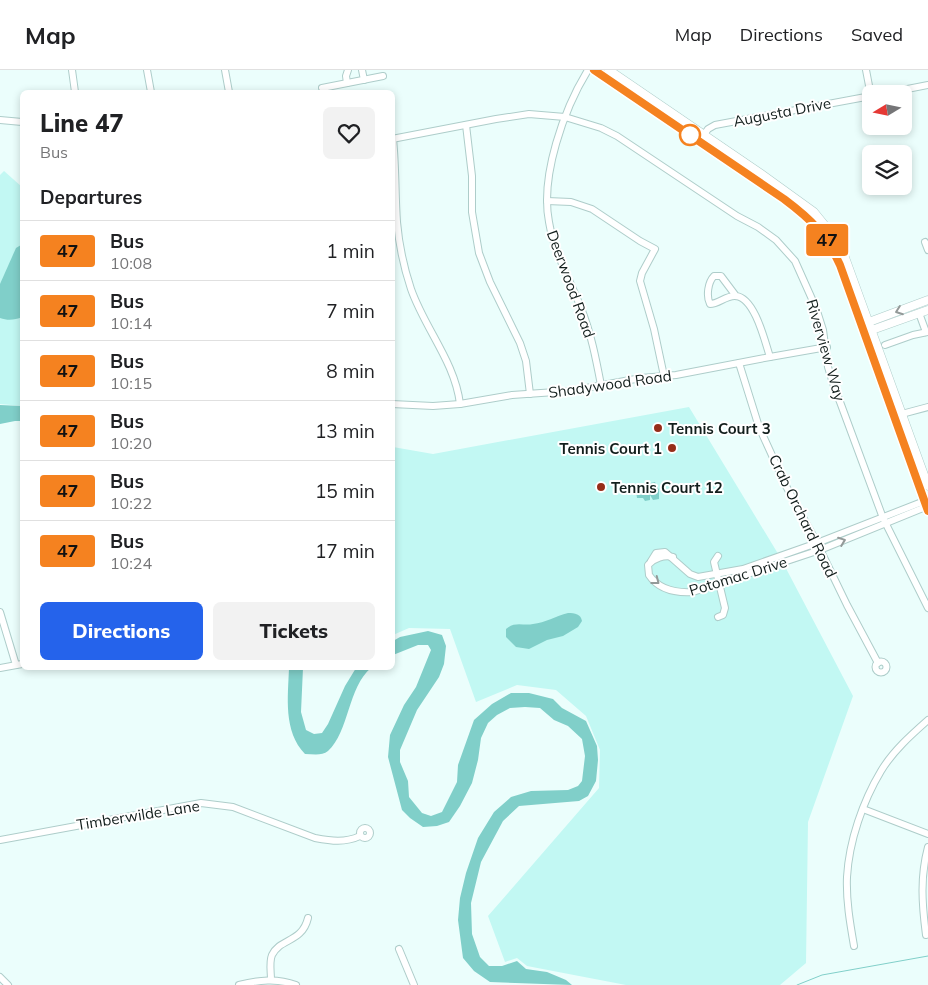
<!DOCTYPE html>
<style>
:root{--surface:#fff;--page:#f2f2f2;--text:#202124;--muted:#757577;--line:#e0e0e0;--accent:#2563eb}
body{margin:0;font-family:Mulish,sans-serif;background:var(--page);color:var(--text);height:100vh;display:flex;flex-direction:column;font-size:19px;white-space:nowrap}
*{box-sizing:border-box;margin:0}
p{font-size:16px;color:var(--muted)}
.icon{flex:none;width:28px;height:28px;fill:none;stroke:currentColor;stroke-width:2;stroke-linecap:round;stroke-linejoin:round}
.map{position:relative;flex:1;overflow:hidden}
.details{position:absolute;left:20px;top:20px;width:375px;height:580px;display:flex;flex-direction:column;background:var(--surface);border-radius:8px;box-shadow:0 2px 8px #0003}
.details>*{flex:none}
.badge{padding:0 10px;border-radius:4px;font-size:18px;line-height:32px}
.needle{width:32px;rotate:260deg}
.controls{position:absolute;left:862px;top:15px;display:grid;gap:10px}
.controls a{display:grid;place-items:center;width:50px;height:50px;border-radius:8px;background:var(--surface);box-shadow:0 2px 8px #0003;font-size:25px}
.map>.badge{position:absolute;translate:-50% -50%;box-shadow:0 0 0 2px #fff}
h2{padding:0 20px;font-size:19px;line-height:45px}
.round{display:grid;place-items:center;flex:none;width:52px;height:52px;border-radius:8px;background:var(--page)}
.overview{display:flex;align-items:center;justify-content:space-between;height:85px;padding:0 20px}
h1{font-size:24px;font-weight:800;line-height:38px}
.button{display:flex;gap:10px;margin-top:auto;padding:10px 20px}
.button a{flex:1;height:58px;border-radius:8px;background:var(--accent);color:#fff;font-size:20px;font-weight:800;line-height:58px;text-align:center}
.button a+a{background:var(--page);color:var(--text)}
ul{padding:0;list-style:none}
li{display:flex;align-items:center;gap:15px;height:60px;padding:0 20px;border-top:1px solid var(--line)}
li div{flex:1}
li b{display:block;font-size:19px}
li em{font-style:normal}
li .badge{min-width:55px;font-weight:700;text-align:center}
header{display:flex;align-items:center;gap:30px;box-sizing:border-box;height:70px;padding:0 25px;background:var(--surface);border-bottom:1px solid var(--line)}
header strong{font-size:24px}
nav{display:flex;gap:28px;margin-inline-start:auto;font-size:18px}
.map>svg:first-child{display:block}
</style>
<header>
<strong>Map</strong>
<nav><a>Map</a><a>Directions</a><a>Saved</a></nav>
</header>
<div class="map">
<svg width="928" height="915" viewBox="0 0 928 915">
<rect width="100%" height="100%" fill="#ebfefc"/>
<g fill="#c2f8f3">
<path d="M4,101L22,117V336L0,334V105Z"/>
<path d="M689,337L780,487L853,626L808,752L806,893L780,915H626L527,896L517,888L505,892L488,846L599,718L600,680L586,646L556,620L517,615L476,632L450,559L409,558L393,565V377L433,384Z"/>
</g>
<g fill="#80cfc9">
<path d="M21,175H22V247C15,250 8,251 0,248V214L16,178Z"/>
<path d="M0,335L22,336V351H15L0,354Z"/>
<path d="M655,412L659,420V429L653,430L650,425V430L645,431L643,428H637L636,421L641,419V415H647L649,418L650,413Z"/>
<path d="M568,543C575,543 581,544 582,551L578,557L563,566L547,570L529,579L516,577L506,567V559C515,551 523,556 533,554C545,553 556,546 568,543Z"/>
<path d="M428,561L442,565L446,576L444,594L439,607L417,640L400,680V692L408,711L409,727L422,743L431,746L442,742L457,712L458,695L474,650L492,634L511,623H529L553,629L562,638L586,651L597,676L598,690L596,711L588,726L579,731L519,736L503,751L481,792L471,833L472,864L480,887L489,896H502L517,891L526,899L547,902L566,910L572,915L490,912L474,901L463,888L458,850L460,828L466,803L478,768L494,742L511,727L531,721L568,720L578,716L582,711L585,686L582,669L568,656L554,650L540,638L525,637L510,638L497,645L488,653L481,668L478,690L472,713L460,736L449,752L437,756L423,757L410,748L402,740L388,687L390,665L404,635L416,617L431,580L428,575H418L393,585V571L400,567Z"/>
<path d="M289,598H303L301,642L306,660L314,664L322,663L328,654L345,616L356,598H371C348,617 349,662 328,681C322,686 313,684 305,684C283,661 288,627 289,598Z"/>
</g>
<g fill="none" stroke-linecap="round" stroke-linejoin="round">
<path stroke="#80cfc9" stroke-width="1" d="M797,915L822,905L928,886"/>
<g stroke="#aecdca" stroke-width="8">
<g id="minor">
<path d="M72,0L75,22"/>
<path d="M147,0L151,22"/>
<path d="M225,0L229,22"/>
<path d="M362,0L364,10"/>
<path d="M588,0C564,39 540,106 549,152C554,182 570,210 581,238C591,263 596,289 601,315"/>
<path d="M866,0L871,26"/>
<path d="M347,13L346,6L348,0"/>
<path d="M322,18L383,6"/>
<path d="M882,24L928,15"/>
<path d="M0,50L22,52"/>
<path d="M466,55L472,106V142L479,183L490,212L520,273L526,291L530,324"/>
<path d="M392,69L496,49L529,44L565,47L601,58L617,66L737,146L758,157L776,170L795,191L816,238L823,260L828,297L833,313L883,448L928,538"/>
<path d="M393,69C396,97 395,124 397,152C399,175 404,198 411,219C425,259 455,292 460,334"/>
<path d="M701,69L708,59L715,55L871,26"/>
<path d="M547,131L571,132L592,139L640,171L655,179L642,203L640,211L654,259L664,306"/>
<path d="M925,172L928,180"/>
<path d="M736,226L721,206H714C708,212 706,226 710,234C719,234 726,225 736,226C755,228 765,272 770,287"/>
<path d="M919,243L926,262"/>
<path d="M885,275L913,265L928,262"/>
<path d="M739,293L759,357L786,416L817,473L847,535L878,593"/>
<path d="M392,334L433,336L460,334L512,325L570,321L641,308L676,305L770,287L827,277"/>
<path d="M898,345L928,337"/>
<path d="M673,487C664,485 654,488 648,495L649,505C659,520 677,523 693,522L820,480L928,436"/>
<path d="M651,491L656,483L665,482L690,504L698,507L743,499L817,473L927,430"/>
<path d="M0,542L16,595"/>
<path d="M718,547L723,545L725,538L714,492L718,486"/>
<circle cx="881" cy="597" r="5.5"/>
<path d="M0,598L22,594"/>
<path d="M863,739L928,764"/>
<circle cx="365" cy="763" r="5"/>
<path d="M0,770L201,733L233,737L315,768C331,771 345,773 360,766"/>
<path d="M926,865C922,834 920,807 928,777"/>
<path d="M854,876C850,853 846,830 847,807C849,771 863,731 881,701C893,681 911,665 928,650"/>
<path d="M399,879L414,915"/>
<path d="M0,907L8,915"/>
<path d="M271,910C271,902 269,892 272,885C280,868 302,873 308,848"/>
<path d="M239,915C259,910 277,908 296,915"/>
</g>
</g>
<g stroke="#aecdca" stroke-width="9">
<g id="major">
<path d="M594,0L784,129C812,150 825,163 840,195L928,441"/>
<path d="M609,0L760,103L814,142L840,174L847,193L928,416"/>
<path d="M865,256L869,252L928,230"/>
<path d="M869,259L872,260L928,240"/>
</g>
</g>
<use href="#minor" stroke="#fff" stroke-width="6"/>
<use href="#major" stroke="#fff" stroke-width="8"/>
</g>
<defs><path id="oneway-chevron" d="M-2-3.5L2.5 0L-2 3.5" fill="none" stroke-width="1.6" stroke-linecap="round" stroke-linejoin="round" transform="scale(1.25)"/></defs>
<g stroke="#949a99">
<use href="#oneway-chevron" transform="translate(899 241) rotate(160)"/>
<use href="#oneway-chevron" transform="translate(842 471) rotate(-21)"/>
<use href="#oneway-chevron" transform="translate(656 511) rotate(38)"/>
</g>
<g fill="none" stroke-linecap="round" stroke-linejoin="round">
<g stroke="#fff" stroke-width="11">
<path id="line" d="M594,0L784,129C812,150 825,163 840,195L928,441"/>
</g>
<use href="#line" stroke="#f58220" stroke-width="8"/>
</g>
<circle fill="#fff" stroke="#f58220" stroke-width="2.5" cx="690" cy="65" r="10"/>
<g fill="#962d19" stroke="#fff" stroke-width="2">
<circle cx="658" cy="358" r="5"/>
<circle cx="672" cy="378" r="5"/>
<circle cx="601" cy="417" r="5"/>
</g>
<g text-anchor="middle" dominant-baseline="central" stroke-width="4" stroke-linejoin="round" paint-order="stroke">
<g font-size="15" fill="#121e1c" stroke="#fff">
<text transform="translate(782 42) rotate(-11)">Augusta Drive</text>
<text transform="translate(571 214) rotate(70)">Deerwood Road</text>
<text transform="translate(826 280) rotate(74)">Riverview Way</text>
<text transform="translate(610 314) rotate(-8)">Shadywood Road</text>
<text transform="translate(803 446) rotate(64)">Crab Orchard Road</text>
<text transform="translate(738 506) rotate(-17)">Potomac Drive</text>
<text transform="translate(138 745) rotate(-9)">Timberwilde Lane</text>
</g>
<g font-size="15" font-weight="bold" fill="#121e1c" stroke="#fff" text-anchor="start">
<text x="668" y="358">Tennis Court 3</text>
<text x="662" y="378" text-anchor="end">Tennis Court 1</text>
<text x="611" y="417">Tennis Court 12</text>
</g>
</g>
</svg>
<div class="controls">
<a><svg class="needle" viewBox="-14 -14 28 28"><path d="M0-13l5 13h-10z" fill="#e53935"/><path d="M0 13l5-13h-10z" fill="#757577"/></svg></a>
<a><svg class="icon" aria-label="layers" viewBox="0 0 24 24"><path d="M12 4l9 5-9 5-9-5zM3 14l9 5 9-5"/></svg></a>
</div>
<b class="badge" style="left:827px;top:170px;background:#f58220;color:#111">47</b>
<section class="details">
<div class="overview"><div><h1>Line 47</h1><p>Bus</p></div><a class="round"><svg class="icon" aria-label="heart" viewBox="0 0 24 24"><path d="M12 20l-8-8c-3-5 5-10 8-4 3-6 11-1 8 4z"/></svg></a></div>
<h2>Departures</h2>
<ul>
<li><span class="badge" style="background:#f58220;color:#111">47</span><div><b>Bus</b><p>10:08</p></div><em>1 min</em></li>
<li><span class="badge" style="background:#f58220;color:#111">47</span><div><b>Bus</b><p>10:14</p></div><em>7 min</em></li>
<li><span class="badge" style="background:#f58220;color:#111">47</span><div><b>Bus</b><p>10:15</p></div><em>8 min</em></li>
<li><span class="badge" style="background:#f58220;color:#111">47</span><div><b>Bus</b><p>10:20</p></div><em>13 min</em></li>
<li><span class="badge" style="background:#f58220;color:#111">47</span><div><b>Bus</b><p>10:22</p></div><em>15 min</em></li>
<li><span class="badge" style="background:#f58220;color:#111">47</span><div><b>Bus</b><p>10:24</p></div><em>17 min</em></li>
</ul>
<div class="button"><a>Directions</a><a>Tickets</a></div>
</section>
</div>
